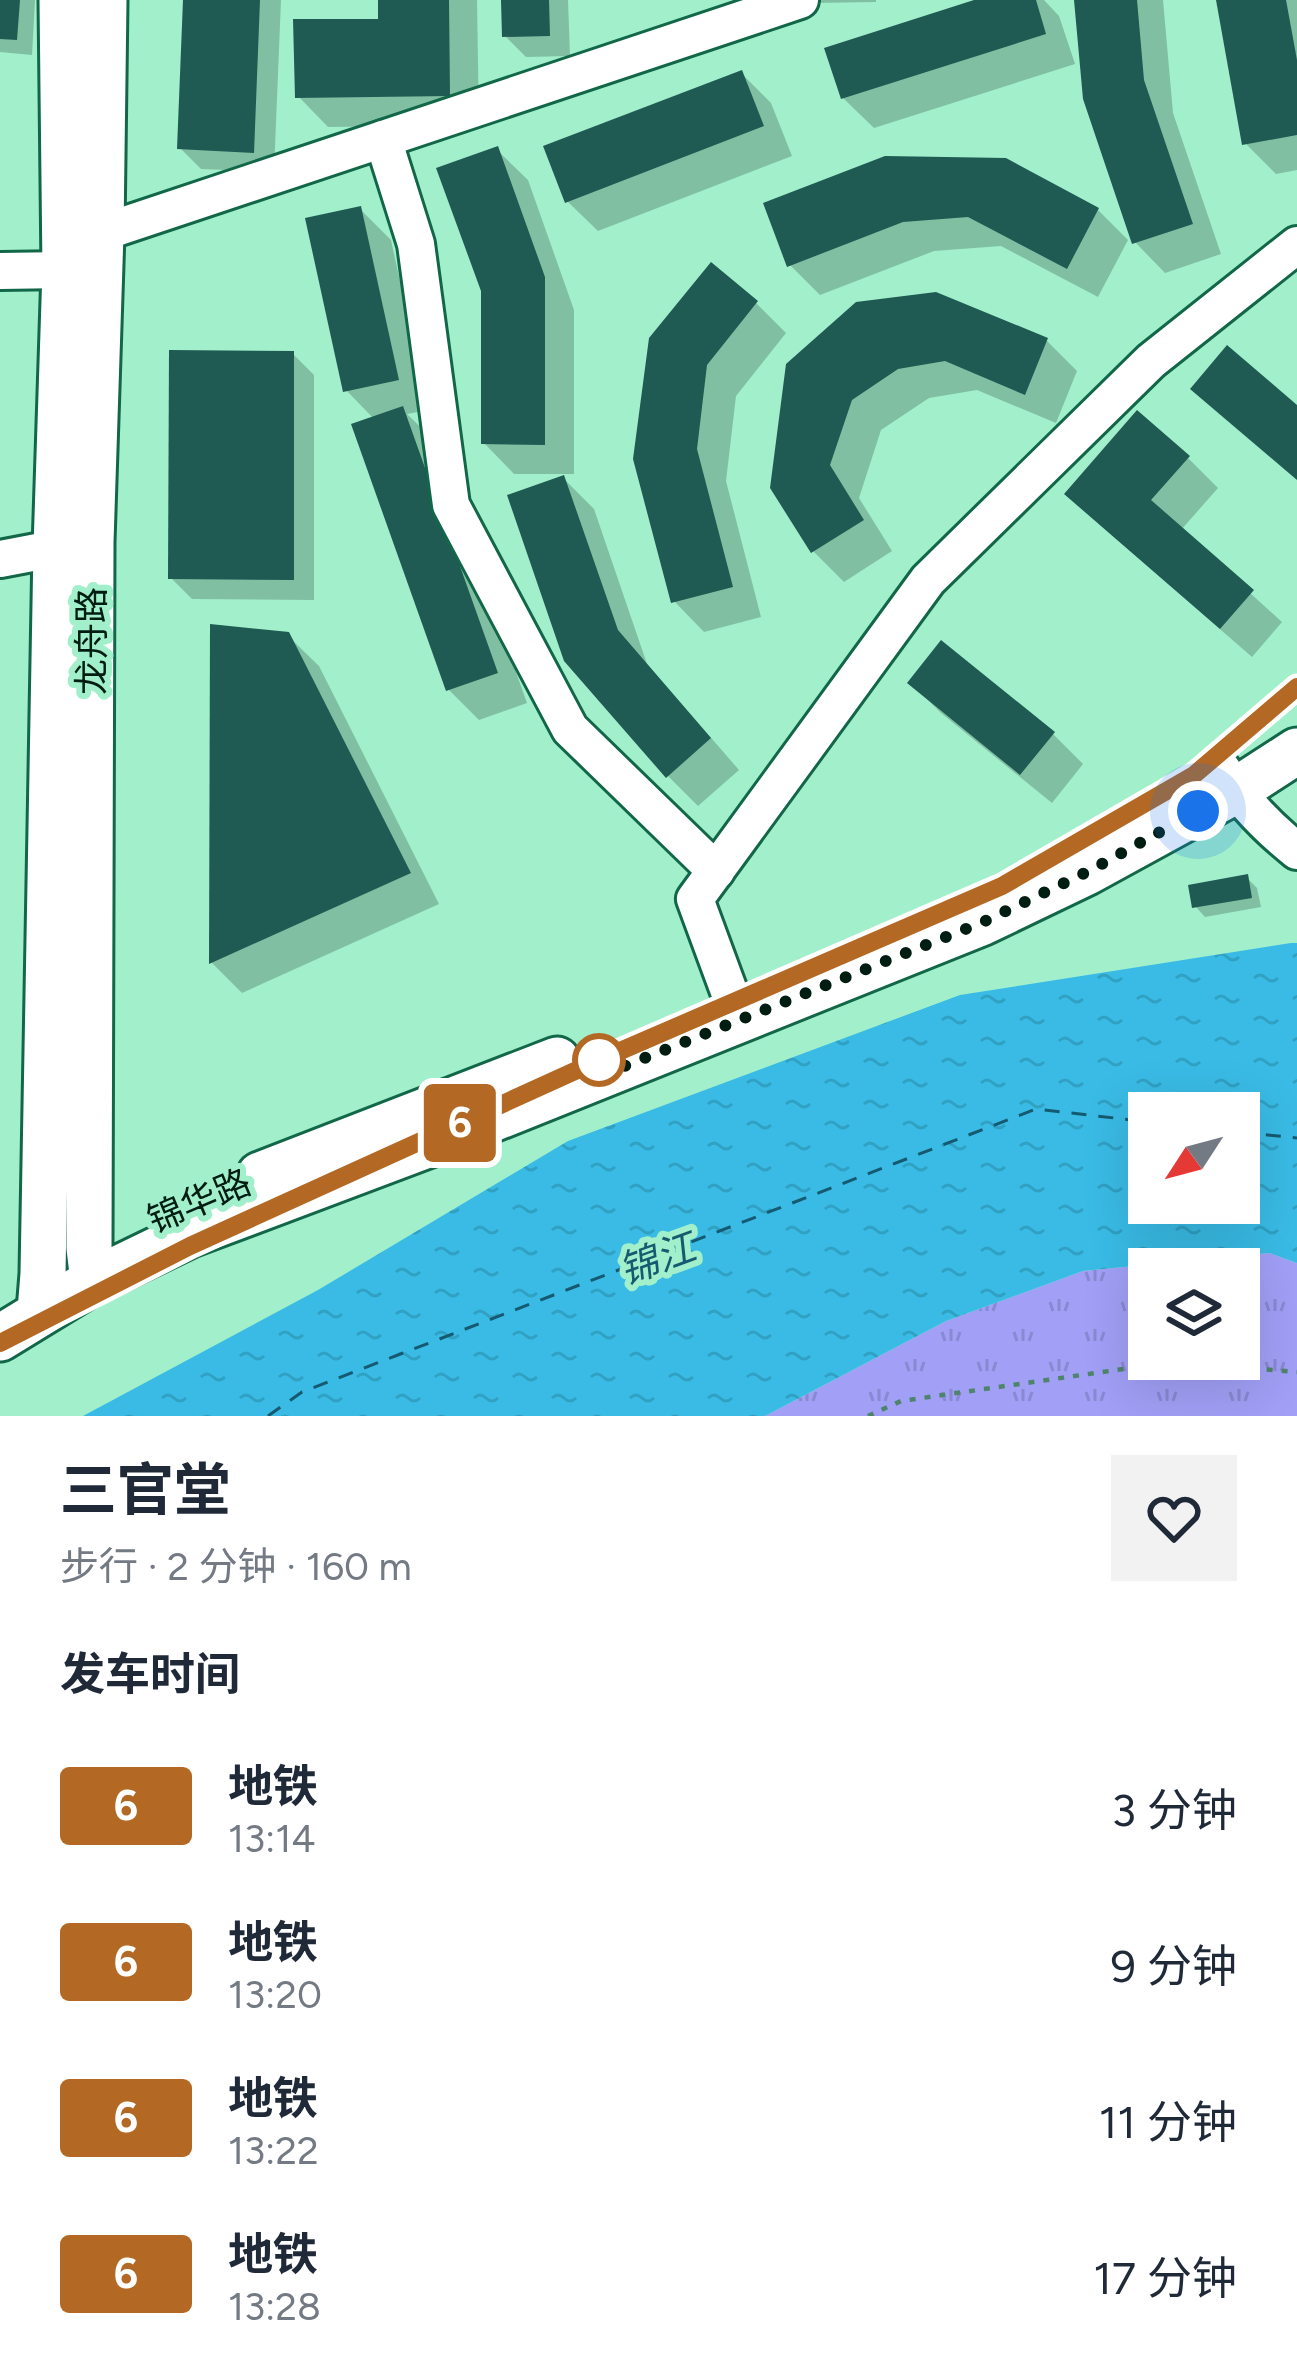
<!DOCTYPE html>
<html lang="zh">
<meta charset="utf-8">
<style>
:root{--surface:#fff;--page:#f2f2f3;--text:#1f2937;--muted:#747a83}
body{margin:0;font-family:Figtree,"Noto Sans SC",sans-serif;background:var(--page);color:var(--text);height:100vh;display:flex;flex-direction:column;font-size:45px;white-space:nowrap}
*{box-sizing:border-box;margin:0}
p{font-size:39px;color:var(--muted)}
.icon{flex:none;width:66px;height:66px;fill:none;stroke:currentColor;stroke-width:2;stroke-linecap:round;stroke-linejoin:round}
.map{position:relative;height:1416px;overflow:hidden}
.drawer{display:flex;flex-direction:column;background:var(--surface);flex:1}
.drawer>*{flex:none}
.badge{padding:0 24px;border-radius:9px;font-size:42px;line-height:78px}
.needle{width:78px;rotate:234deg}
.tools{position:absolute;left:1128px;top:1092px;display:grid;gap:24px}
.tools a{display:grid;place-items:center;width:132px;height:132px;border-radius:0px;background:var(--surface);box-shadow:0 12px 48px #0002;font-size:60px}
.you{position:absolute;width:60px;height:60px;margin:-30px;border:9px solid #fff;border-radius:50%;background:#1a73e8;box-shadow:0 0 0 18px #1a73e833}
.map>.badge{position:absolute;translate:-50% -50%;box-shadow:0 0 0 6px #fff}
h2{padding:0 60px;font-size:45px;line-height:108px}
.round{display:grid;place-items:center;flex:none;width:126px;height:126px;border-radius:0px;background:var(--page)}
.headline{display:flex;align-items:center;justify-content:space-between;height:204px;padding:0 60px}
h1{font-size:57px;font-weight:700;line-height:90px}
ul{padding:0;list-style:none}
li{display:flex;align-items:center;gap:36px;height:156px;padding:0 60px}
li div{flex:1}
li b{display:block;font-size:45px}
li em{font-style:normal}
li .badge{min-width:132px;font-weight:700;text-align:center}
.map>svg:first-child{display:block}
</style>
<div class="map">
<svg width="1297" height="1416" viewBox="0 0 1297 1416">
<defs>
<pattern id="grass-tufts" width="24" height="20" patternUnits="userSpaceOnUse" patternTransform="scale(3)"><rect width="24" height="20" fill="#a19ff6"/><path d="M3 7l-1-3M5 7V3M7 7l1-3M15 17l-1-3M17 17v-4M19 17l1-3" fill="none" stroke="#8988d2"/></pattern>
<pattern id="water-ripples" width="26" height="14" patternUnits="userSpaceOnUse" patternTransform="scale(3)"><rect width="26" height="14" fill="#39bbe5"/><path d="M2 4q2-2 4 0t4 0M15 11q2-2 4 0t4 0" fill="none" stroke="#30a0c3"/></pattern>
</defs>
<rect width="100%" height="100%" fill="#a1efcb"/>
<path fill="url(#grass-tufts)" fill-rule="evenodd" d="M1269,1253L1297,1263V1416H765L946,1321L1083,1271ZM1149,1269H1239V1359H1149Z"/>
<path fill="url(#water-ripples)" fill-rule="evenodd" d="M1291,943H1297V1263L1269,1253L1083,1271L946,1321L765,1416H83L318,1290L568,1141L960,995ZM1149,1113H1239V1203H1149Z"/>
<g fill="#0003">
<path d="M0,0H35L32,55L0,52Z"/>
<path d="M186,0H281L274,172L201,169L180,148Z"/>
<path d="M381,0H477L479,125L328,127L298,96L381,22Z"/>
<path d="M504,0H568L570,56L526,57L505,36Z"/>
<path d="M809,0H876V2L812,3Z"/>
<path d="M984,0H1044L1059,16L1075,64L874,128L843,98Z"/>
<path d="M1077,0H1163L1173,113L1221,254L1165,273L1135,242Z"/>
<path d="M1219,0H1297V170L1276,174L1245,143Z"/>
<path d="M741,73L771,103L792,156L598,231L567,201Z"/>
<path d="M497,150L528,180L574,310V474H514L484,443Z"/>
<path d="M767,205L1098,210L1128,240L1098,297L1001,246L934,251L820,295L790,265Z"/>
<path d="M360,209L391,240L428,410L407,414L433,439L527,703L479,720L449,690L374,419L346,390Z"/>
<path d="M756,303L786,333L736,396L726,481L761,617L704,632L674,601L652,339Z"/>
<path d="M1047,341L1077,371L1056,423L977,390L929,398L881,430L859,498L892,551L844,582L813,551L789,366Z"/>
<path d="M293,354L314,375V600L192,599L171,578Z"/>
<path d="M1188,458L1218,488L1181,530L1282,622L1252,657L1099,524Z"/>
<path d="M563,478L594,509L647,664L739,770L698,806L668,776Z"/>
<path d="M213,627L287,635L319,666L439,904L242,993L212,963Z"/>
<path d="M911,683L1053,734L1083,764L1052,803L941,713Z"/>
<path d="M1247,878L1257,888L1261,907L1205,917L1195,906Z"/>
</g>
<g fill="none" stroke-linecap="round" stroke-linejoin="round">
<g stroke="#155a70" stroke-width="3" stroke-dasharray="15 12" stroke-linecap="butt">
<path d="M1239,1132L1297,1138"/>
<path d="M268,1416L302,1392L1036,1109L1149,1122"/>
</g>
</g>
<g fill="#1f5a53">
<path d="M0,0H20L17,40L0,39Z"/>
<path d="M183,0H260L254,153L177,149Z"/>
<path d="M378,0H449L450,96L295,98L293,19H378Z"/>
<path d="M501,0H549L550,36L502,37Z"/>
<path d="M974,0H1036L1046,34L841,99L824,48Z"/>
<path d="M1074,0H1137L1144,80L1193,224L1132,244L1083,99Z"/>
<path d="M1216,0H1286L1297,60V135L1242,145Z"/>
<path d="M742,70L764,126L565,203L543,146Z"/>
<path d="M498,146L545,277V445L481,444V291L436,168Z"/>
<path d="M885,156L1006,158L1099,208L1067,269L968,217L903,222L787,267L763,203Z"/>
<path d="M361,206L399,380L343,392L305,218Z"/>
<path d="M711,262L758,301L707,365L697,449L733,587L671,603L633,459L649,338Z"/>
<path d="M936,292L1048,338L1025,395L945,361L898,369L852,400L830,465L864,520L811,553L770,488L786,364L856,302Z"/>
<path d="M1227,345L1297,405V480L1190,389Z"/>
<path d="M169,350L294,351V580L168,579Z"/>
<path d="M403,406L498,673L446,691L351,424Z"/>
<path d="M1137,410L1190,456L1151,500L1254,590L1220,629L1064,494Z"/>
<path d="M564,475L618,630L711,738L666,778L564,661L507,495Z"/>
<path d="M210,624L289,632L411,873L209,964Z"/>
<path d="M941,640L1055,732L1020,775L907,683Z"/>
<path d="M1248,874L1252,898L1192,908L1188,885Z"/>
</g>
<g fill="none" stroke-linecap="round" stroke-linejoin="round">
<g stroke="#126749" stroke-width="42">
<g id="minor">
<path d="M383,139L416,244L451,505L570,729L716,871"/>
<path d="M101,233L800,0"/>
<path d="M0,271L65,270"/>
<path d="M0,559L79,544"/>
<path d="M1222,769C1242,802 1267,827 1297,851"/>
<path d="M730,994L695,899L928,580L1151,361L1297,245"/>
</g>
</g>
<g stroke="#126749" stroke-width="51">
<g id="major">
<path d="M260,1175L557,1060"/>
<path d="M93,1281L89,1248L91,542L101,233L104,0"/>
<path d="M40,1311L43,1274L56,548L65,270L62,0"/>
<path d="M0,1338L93,1281L188,1235L430,1144L983,922L1087,872L1235,791L1297,751"/>
</g>
</g>
<path stroke="#4f846c" stroke-width="4.5" stroke-dasharray="6 9" stroke-linecap="butt" d="M868,1416L901,1401L1172,1362L1297,1372"/>
<use href="#minor" stroke="#fff" stroke-width="36"/>
<use href="#major" stroke="#fff" stroke-width="45"/>
</g>
<g fill="none" stroke-linecap="round" stroke-linejoin="round">
<g stroke="#fff" stroke-width="27">
<path id="line" d="M0,1343L190,1246L597,1061L1002,886L1194,775L1297,687"/>
</g>
<use href="#line" stroke="#b36924" stroke-width="18"/>
<path stroke="#001d11" stroke-width="12" stroke-dasharray="0 21.6" d="M599,1060L600,1076L983,922L1087,872L1198,811"/>
</g>
<circle fill="#fff" stroke="#b36924" stroke-width="6" cx="599" cy="1060" r="24"/>
<g text-anchor="middle" dominant-baseline="central" stroke-width="12" stroke-linejoin="round" paint-order="stroke">
<g font-size="36" fill="#001d11" stroke="#a1efcb">
<text transform="translate(91 641) rotate(-90)">龙舟路</text>
<text transform="translate(199 1201) rotate(-23)">锦华路</text>
</g>
<g font-size="39" font-style="italic" fill="#155a70" stroke="#a1efcb">
<text transform="translate(657 1259) rotate(-20)">锦江</text>
</g>
</g>
</svg>
<div class="tools">
<a><svg class="needle" viewBox="-14 -14 28 28"><path d="M0-13l5 13h-10z" fill="#e53935"/><path d="M0 13l5-13h-10z" fill="#747a83"/></svg></a>
<a><svg class="icon" aria-label="layers" viewBox="0 0 24 24"><path d="M12 4l9 5-9 5-9-5zM3 14l9 5 9-5"/></svg></a>
</div>
<div class="you" style="left:1198px;top:811px"></div>
<b class="badge" style="left:460px;top:1123px;background:#b36924;color:#fff">6</b>
</div>
<section class="drawer">
<div class="headline"><div><h1>三官堂</h1><p>步行 · 2 分钟 · 160 m</p></div><a class="round"><svg class="icon" aria-label="heart" viewBox="0 0 24 24"><path d="M12 20l-8-8c-3-5 5-10 8-4 3-6 11-1 8 4z"/></svg></a></div>
<h2>发车时间</h2>
<ul>
<li><span class="badge" style="background:#b36924;color:#fff">6</span><div><b>地铁</b><p>13:14</p></div><em>3 分钟</em></li>
<li><span class="badge" style="background:#b36924;color:#fff">6</span><div><b>地铁</b><p>13:20</p></div><em>9 分钟</em></li>
<li><span class="badge" style="background:#b36924;color:#fff">6</span><div><b>地铁</b><p>13:22</p></div><em>11 分钟</em></li>
<li><span class="badge" style="background:#b36924;color:#fff">6</span><div><b>地铁</b><p>13:28</p></div><em>17 分钟</em></li>
</ul>
</section>
